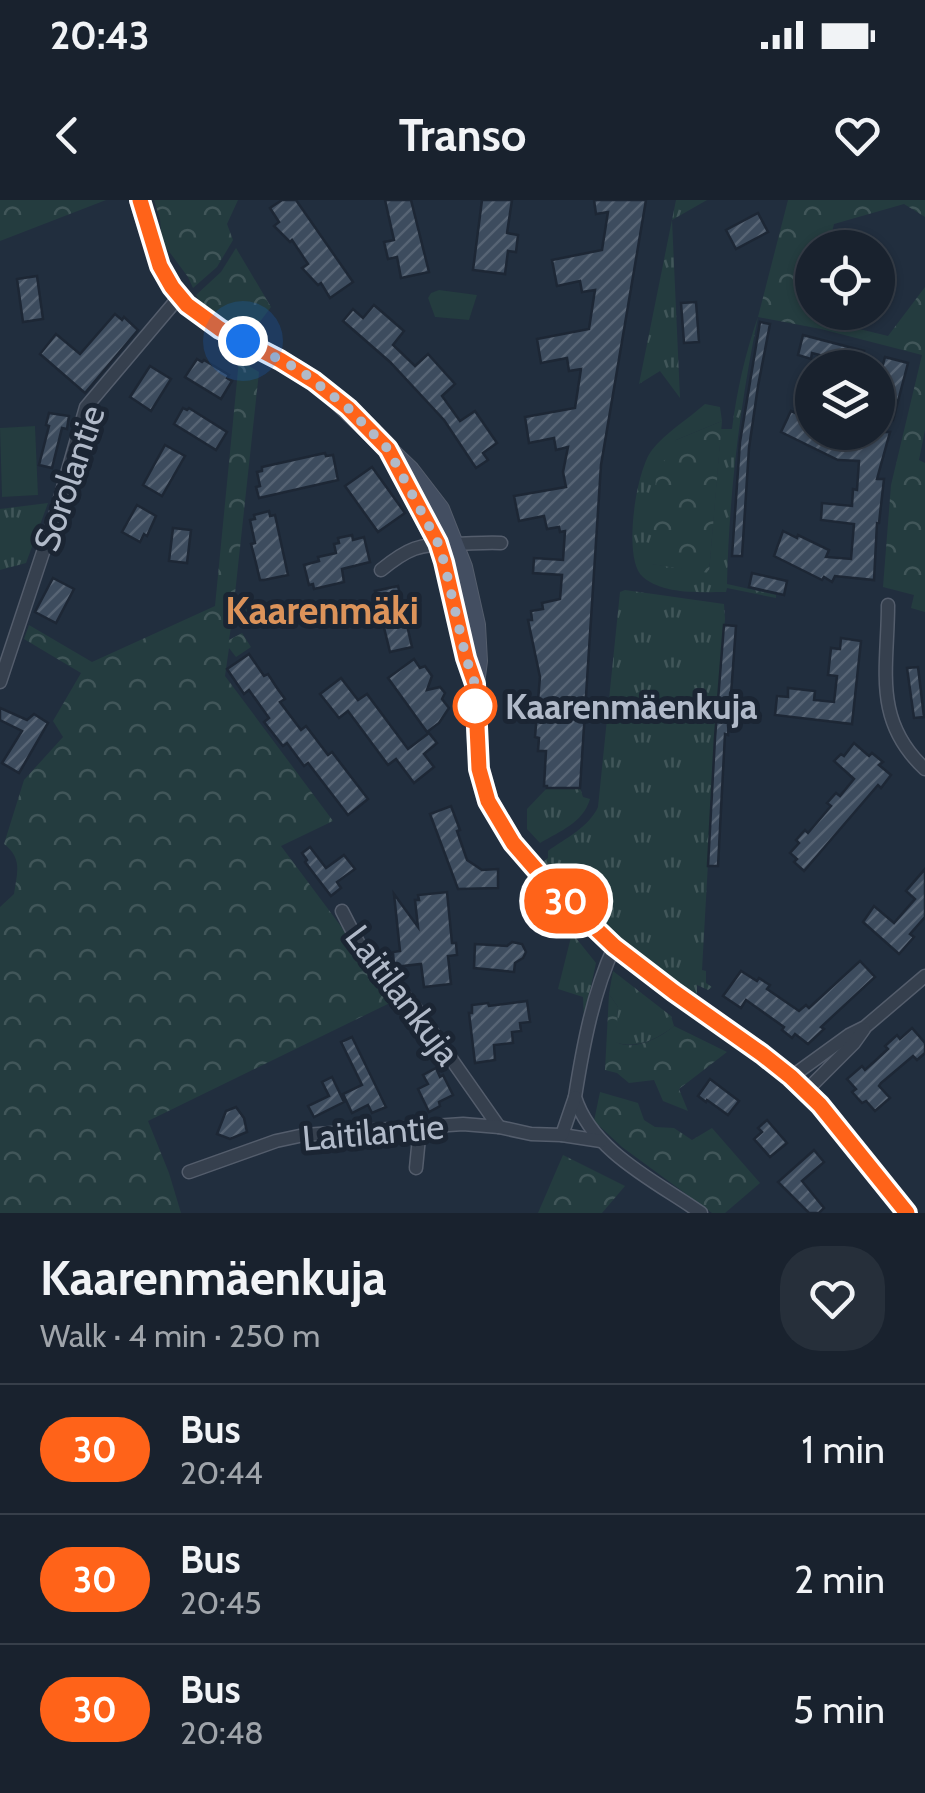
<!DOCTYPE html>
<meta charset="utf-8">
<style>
:root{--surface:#19222e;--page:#262f3a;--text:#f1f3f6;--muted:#9fa4aa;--line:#373f4a}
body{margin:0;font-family:Cabin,sans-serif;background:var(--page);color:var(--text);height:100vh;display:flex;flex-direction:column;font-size:38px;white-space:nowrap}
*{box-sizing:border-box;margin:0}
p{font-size:32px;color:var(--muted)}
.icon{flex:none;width:55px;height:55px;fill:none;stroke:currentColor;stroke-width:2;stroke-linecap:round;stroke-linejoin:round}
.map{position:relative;height:1013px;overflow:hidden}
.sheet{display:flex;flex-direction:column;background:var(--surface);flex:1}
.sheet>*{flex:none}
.badge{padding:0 20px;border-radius:32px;font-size:35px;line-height:65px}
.fabs{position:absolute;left:795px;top:30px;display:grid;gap:20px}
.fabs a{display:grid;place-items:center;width:100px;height:100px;border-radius:50%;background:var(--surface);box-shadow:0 2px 8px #0004,0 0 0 2px var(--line);font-size:50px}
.you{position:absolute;width:50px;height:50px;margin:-25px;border:8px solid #fff;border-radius:50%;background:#1a73e8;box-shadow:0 0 0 15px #1a73e833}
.map>.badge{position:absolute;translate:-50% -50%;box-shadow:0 0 0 5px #fff}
.round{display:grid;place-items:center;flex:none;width:105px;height:105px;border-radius:40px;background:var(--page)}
.overview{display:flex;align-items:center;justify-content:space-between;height:170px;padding:0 40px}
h1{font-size:48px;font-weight:800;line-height:75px}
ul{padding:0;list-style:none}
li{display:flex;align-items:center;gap:30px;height:130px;padding:0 40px;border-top:2px solid var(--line)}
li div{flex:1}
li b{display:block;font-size:38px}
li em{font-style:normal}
li .badge{min-width:110px;font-weight:700;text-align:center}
.status{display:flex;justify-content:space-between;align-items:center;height:70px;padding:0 50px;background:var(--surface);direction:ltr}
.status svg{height:28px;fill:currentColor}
header{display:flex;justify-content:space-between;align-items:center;height:130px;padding:0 40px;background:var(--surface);font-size:45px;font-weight:800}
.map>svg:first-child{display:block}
</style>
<div class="status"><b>20:43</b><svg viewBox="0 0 49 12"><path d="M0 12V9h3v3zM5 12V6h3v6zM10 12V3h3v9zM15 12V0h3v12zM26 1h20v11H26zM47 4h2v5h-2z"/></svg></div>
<header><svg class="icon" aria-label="back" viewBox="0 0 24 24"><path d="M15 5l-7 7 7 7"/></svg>Transo<svg class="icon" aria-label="heart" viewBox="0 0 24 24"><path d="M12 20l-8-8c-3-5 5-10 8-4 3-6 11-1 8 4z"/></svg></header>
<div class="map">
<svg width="925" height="1013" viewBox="0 0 925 1013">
<defs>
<pattern id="grass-tufts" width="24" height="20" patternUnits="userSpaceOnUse" patternTransform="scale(2.5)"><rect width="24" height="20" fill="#243c3f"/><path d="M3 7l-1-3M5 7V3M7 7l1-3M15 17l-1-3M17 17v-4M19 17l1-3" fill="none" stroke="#415659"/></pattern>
<pattern id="forest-crowns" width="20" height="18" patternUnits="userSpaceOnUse" patternTransform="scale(2.5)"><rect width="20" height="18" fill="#243c3f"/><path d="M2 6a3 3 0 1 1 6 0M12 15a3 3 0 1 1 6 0" fill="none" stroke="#415659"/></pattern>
<pattern id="building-hatch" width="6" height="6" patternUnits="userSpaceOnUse" patternTransform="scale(2.5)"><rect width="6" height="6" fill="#3d4c5e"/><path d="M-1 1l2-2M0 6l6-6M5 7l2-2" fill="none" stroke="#576474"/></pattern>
</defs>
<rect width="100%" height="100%" fill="#212e3e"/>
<g fill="url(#grass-tufts)">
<path d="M676,0H707L672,20L680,198L660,171L639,184Z"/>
<path d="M758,117C740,205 729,294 727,384L776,395V398L727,388L726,392C701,392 664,395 643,377C622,360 636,270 652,250C665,233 688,219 705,204L720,207L722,221L676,240L652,364L709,372L721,229H732C737,190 745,154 758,117Z"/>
<path d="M48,303L26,363L0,370V309Z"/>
<path d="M625,390L724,404L725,419L715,538L702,770L706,771V783L712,787L708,790L697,785V795L679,788L614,737L540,664L548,658V651C566,638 589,627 598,607L620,392Z"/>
<path d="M560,587L580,588L583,597L590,599C583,623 560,631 540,643L527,629V609L547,588L559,589Z"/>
<path d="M572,733L596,763L584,819L583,797L558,789Z"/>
<path d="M613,771L671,816L674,826C658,839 635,850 615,842L618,807L609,794Z"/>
</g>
<g fill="url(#forest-crowns)">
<path d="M0,0H106L0,41Z"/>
<path d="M154,0H238L227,24L233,40L217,67L193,88L188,77L162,42L160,19Z"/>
<path d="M788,0H925V17L904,4L834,24L828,47L812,48V65L810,72L812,79V112L825,113L832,121L839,124L888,136L925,87V230L919,260L925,263V412L911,408L914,395L883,387L891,285L922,155L821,129L758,117Z"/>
<path d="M236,48L271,107L249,136C231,127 205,114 196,95L221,72Z"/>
<path d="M239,160L259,172L234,403L316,400L318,409L233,414L229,440L242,433L251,447L236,457L229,448L225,476L333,621L281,646L396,800L148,921L169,973L181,1013H0V707L14,694C17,672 23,659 4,644L24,580L63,537L53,521L81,473L24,439L29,425L92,462L215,406Z"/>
<path d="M722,221L709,373L651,364L656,276L676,240Z"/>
<path d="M609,794L618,807L616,842C635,851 658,839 674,826L727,852L679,889L688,911L663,901L654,880L629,883L617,873L605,870Z"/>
<path d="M600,892L638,903L644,920L655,927L674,928L692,940L712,928L760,983L725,1013H712L622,947L594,921Z"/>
<path d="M563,955L625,986L602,1013H538Z"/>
</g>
<g fill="#243c3f">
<path d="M439,90L477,95L469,120L435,117L428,98L431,93Z"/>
<path d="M35,226L38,295L2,297L0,228Z"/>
</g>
<g fill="url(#building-hatch)" stroke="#1d2735" stroke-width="2.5">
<path d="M282,0H296L353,82L330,98L321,83L318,85L302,68L308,64L292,40L290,42L274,26L279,22L270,8Z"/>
<path d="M385,0H411L429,72L401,78L397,57L388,59L384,42L394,40Z"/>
<path d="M482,0H512L507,33L518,35L516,52L508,51L505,74L473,70Z"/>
<path d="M594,0H646L601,265L580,588H547V586H544L546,551H538L539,538L535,537L540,477L528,420H532L531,411L543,409L542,403L560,399L562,375L533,373L534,358L563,360L565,331L560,332L559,327L547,329L544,316L519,321L514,296L566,287L563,272L568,247L556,250L554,238L529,243L525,217L575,208L581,169L569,171L567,158L541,163L537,139L589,129L595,90L582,92L580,81L557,86L552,60L602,50L608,12L596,14Z"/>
<path d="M758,13L768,32L736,49L726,30Z"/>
<path d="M37,76L43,119L23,122L17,79Z"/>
<path d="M696,102L699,142L684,143L681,103Z"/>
<path d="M374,105L404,131L393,145L415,166L428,154L455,184L442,196L460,221L475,211L497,243L483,253L488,260L476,268L444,220L390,162L343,121L353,109L363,118Z"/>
<path d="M115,114L122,120L124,117L138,130L85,193L40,154L56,134L80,154Z"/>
<path d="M760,122L770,124L758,186L749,248L742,356H732L740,242Z"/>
<path d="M803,135L864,151L860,168H845L847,162L812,153L811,159L798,155Z"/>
<path d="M885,157L908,163L893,220L878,216V167L882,168Z"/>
<path d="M197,159L202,162L204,160L229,175L227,178L232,181L221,199L185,177Z"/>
<path d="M150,166L171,179L151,211L130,197Z"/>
<path d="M183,208L187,210L189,208L227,232L216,250L174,224Z"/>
<path d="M791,211L802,216L804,213L812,217V232H890L877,279H884L879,323H877L874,380L835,376L832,382L824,377L822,380L774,356L783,331L797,338L798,335L829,350L826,357L851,359L854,324L821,320L822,303L852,306L853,289L857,290L859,261L838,260L781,232Z"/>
<path d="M49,213L69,216L67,229L62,228L52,268L39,265L49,226L46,225Z"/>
<path d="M165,245L185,256L162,296L143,285Z"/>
<path d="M325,253L326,256L333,255L338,280L259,298L256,287L260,286L257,272L262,271V267Z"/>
<path d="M372,267L405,313L378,332L345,286Z"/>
<path d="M137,305L156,316L147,336L144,334L140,342L122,332Z"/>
<path d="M269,311L270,316L275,315L288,375L264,380H260L255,359L251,344L255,343L250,320L255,319L254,315Z"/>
<path d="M173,328L191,330L187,363L169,361Z"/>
<path d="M352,335L353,340L364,337L370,362L342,369L344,382L314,389L313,384L309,385L304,365L319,361L318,357L336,353L334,344L339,343L338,338Z"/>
<path d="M752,373L787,381L784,395L749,387Z"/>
<path d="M53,378L74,389L56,423L35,412Z"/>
<path d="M398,386L412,447L390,452L375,391Z"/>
<path d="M724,425L736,426L728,535L725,534L718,666H708L715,538Z"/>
<path d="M841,438L861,441L852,524L775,515L777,496L788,497V488L815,491L814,500L834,502L837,476L828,475L831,448L840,449Z"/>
<path d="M249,454L264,476L268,474L277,488L285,499L280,502L301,530L306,526L328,555L332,552L368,599L348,615L308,563L304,566L287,543L283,546L264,522L269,518L249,490L244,494L227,469Z"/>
<path d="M414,459L420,468L425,466L432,476L427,490L440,487L445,493L442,499L449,508L439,523L427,532L388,478Z"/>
<path d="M918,467L924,517L914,518L907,468Z"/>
<path d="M341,478L358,500L367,494L408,549L429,533L437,543L424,554L434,567L414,583L396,559L388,565L348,511L339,518L320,494Z"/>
<path d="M0,508L27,520L34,514L48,523L19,573L2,563L22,531L0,520Z"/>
<path d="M854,543L869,556L872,553L883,562L879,565L891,575L881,588L878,585L804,671L794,662L797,659L790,653L799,643L796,640L805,630L808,633L831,606L827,603L836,593L840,596L854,579L834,561L841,554L844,556Z"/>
<path d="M451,606L460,630L457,631L467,660L482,670L498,669V688L458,689L430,614Z"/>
<path d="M310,647L326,668L344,655L355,669L337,682L341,688L331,696L305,662L307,660L302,653Z"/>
<path d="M925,669V717L910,734L914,737L899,754L863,722L874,706L894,723L915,699L906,691Z"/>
<path d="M447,692L452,743H456L457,755L448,756L451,784L424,787L421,764L394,767L393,752L400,751L394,694L418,727L415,700H419L418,695Z"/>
<path d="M512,742L522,744L526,752L523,758L515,763L514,772L474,768L475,744L507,746Z"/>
<path d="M860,761L875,777L821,827L824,829L808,844L795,834L792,838L782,830L784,827L746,800L741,808L723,796L741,771L757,781L759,778L765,782L770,785L767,789L799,811L806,805L809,808Z"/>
<path d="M527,801L530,822L520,823L521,831L512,832L513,843L494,845L495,860L475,863L469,813H472V805L488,803L489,806Z"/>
<path d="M912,828L925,843V853L917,860L913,856L881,883L879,886L890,898L875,911L866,901L862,903L852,892L856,889L847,879L862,866L865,870L875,861L888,849L885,846L897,835L900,839Z"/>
<path d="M352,837L386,907L372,913L368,905L352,913L343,894L362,885L341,842Z"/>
<path d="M436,868L440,877L443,875L453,895L439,902L440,906L429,912L418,889L428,884L423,875Z"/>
<path d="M332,877L344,902L314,917L308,906L329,896L322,882Z"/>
<path d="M710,879L739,901L728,915L707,900L706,902L698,896Z"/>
<path d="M236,907L244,918L247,932L230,939L217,934L226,911Z"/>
<path d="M767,920L787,943L770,957L754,939L762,932L758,928Z"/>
<path d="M814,950L824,962L802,981L824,1008L819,1013H809L778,982Z"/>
</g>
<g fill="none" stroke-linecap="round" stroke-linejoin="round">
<g stroke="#545d6c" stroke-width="15">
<g id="minor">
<path d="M381,370C408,348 419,344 453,344C469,344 485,342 501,343"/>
<path d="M888,405C888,468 872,520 925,569"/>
<path d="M0,482L55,316L86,207L179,97"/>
<path d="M342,711L363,752L414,806L499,927"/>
<path d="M614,747C593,793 583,846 575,897C592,952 657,982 701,1013"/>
<path d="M791,877L849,835L865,827L925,776"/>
<path d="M806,891L854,843L864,829"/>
<path d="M562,935L601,941"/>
<path d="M416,968L420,927"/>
<path d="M189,972L276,941L304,935L463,924L499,927L531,934L562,935L575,897"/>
</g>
</g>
<g stroke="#545d6c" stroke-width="20">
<g id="secondary">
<path d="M139,0L160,66L172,87L187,105L220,129L300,171L328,192L410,270L440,309L463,367L476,425L478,461L475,484L476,531L479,569L489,601L513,643L546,681L614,747L674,792L762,854L791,877L820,905L907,1013"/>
<path d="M395,263L437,343L447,372L472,476"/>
</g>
</g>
<use href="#minor" stroke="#36404e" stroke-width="12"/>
<use href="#secondary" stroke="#434e61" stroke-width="18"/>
</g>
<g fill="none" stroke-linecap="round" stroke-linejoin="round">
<g stroke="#fff" stroke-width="22">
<path id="line" d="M140,0L160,66L172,87L187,105L220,129L280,160L314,181L348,208L388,249L438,343L444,362L466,458L475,484L479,569L488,601L513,643L546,681L614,746L674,792L762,854L791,877L820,905L907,1013"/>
</g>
<use href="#line" stroke="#ff6319" stroke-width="15"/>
<path stroke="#b1bac9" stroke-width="10" stroke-dasharray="0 18" d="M243,141L300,170L314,181L348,208L388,249L438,343L444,362L466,458L475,484V508V506"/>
</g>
<circle fill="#fff" stroke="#ff6319" stroke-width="5" cx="475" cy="506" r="20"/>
<g text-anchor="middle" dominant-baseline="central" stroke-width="10" stroke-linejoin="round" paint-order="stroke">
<g font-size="35" fill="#b1bac9" stroke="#1b2533">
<text transform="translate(69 278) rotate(-71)">Sorolantie</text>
<text transform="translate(403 795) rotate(53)">Laitilankuja</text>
<text transform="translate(373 932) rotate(-5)">Laitilantie</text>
</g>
<g font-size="35" font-weight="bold" fill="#b1bac9" stroke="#1b2533" text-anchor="start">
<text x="505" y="506">Kaarenmäenkuja</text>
</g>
<g font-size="38" font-weight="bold" fill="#dc935a" stroke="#1b2533">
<text x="322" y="410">Kaarenmäki</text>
</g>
</g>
</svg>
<div class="fabs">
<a><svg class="icon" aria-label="locate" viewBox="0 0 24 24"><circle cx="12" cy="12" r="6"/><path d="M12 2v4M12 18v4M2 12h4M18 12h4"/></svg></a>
<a><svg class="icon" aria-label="layers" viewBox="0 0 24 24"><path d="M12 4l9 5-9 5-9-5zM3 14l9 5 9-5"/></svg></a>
</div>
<div class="you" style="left:243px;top:141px"></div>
<b class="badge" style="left:566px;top:701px;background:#ff6319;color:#fff">30</b>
</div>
<section class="sheet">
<div class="overview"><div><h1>Kaarenmäenkuja</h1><p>Walk · 4 min · 250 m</p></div><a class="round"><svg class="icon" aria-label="heart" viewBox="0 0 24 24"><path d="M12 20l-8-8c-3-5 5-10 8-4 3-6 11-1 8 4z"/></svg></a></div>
<ul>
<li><span class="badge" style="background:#ff6319;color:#fff">30</span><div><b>Bus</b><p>20:44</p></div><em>1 min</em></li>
<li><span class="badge" style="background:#ff6319;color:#fff">30</span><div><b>Bus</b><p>20:45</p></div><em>2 min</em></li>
<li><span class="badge" style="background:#ff6319;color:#fff">30</span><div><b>Bus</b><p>20:48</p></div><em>5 min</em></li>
</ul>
</section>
